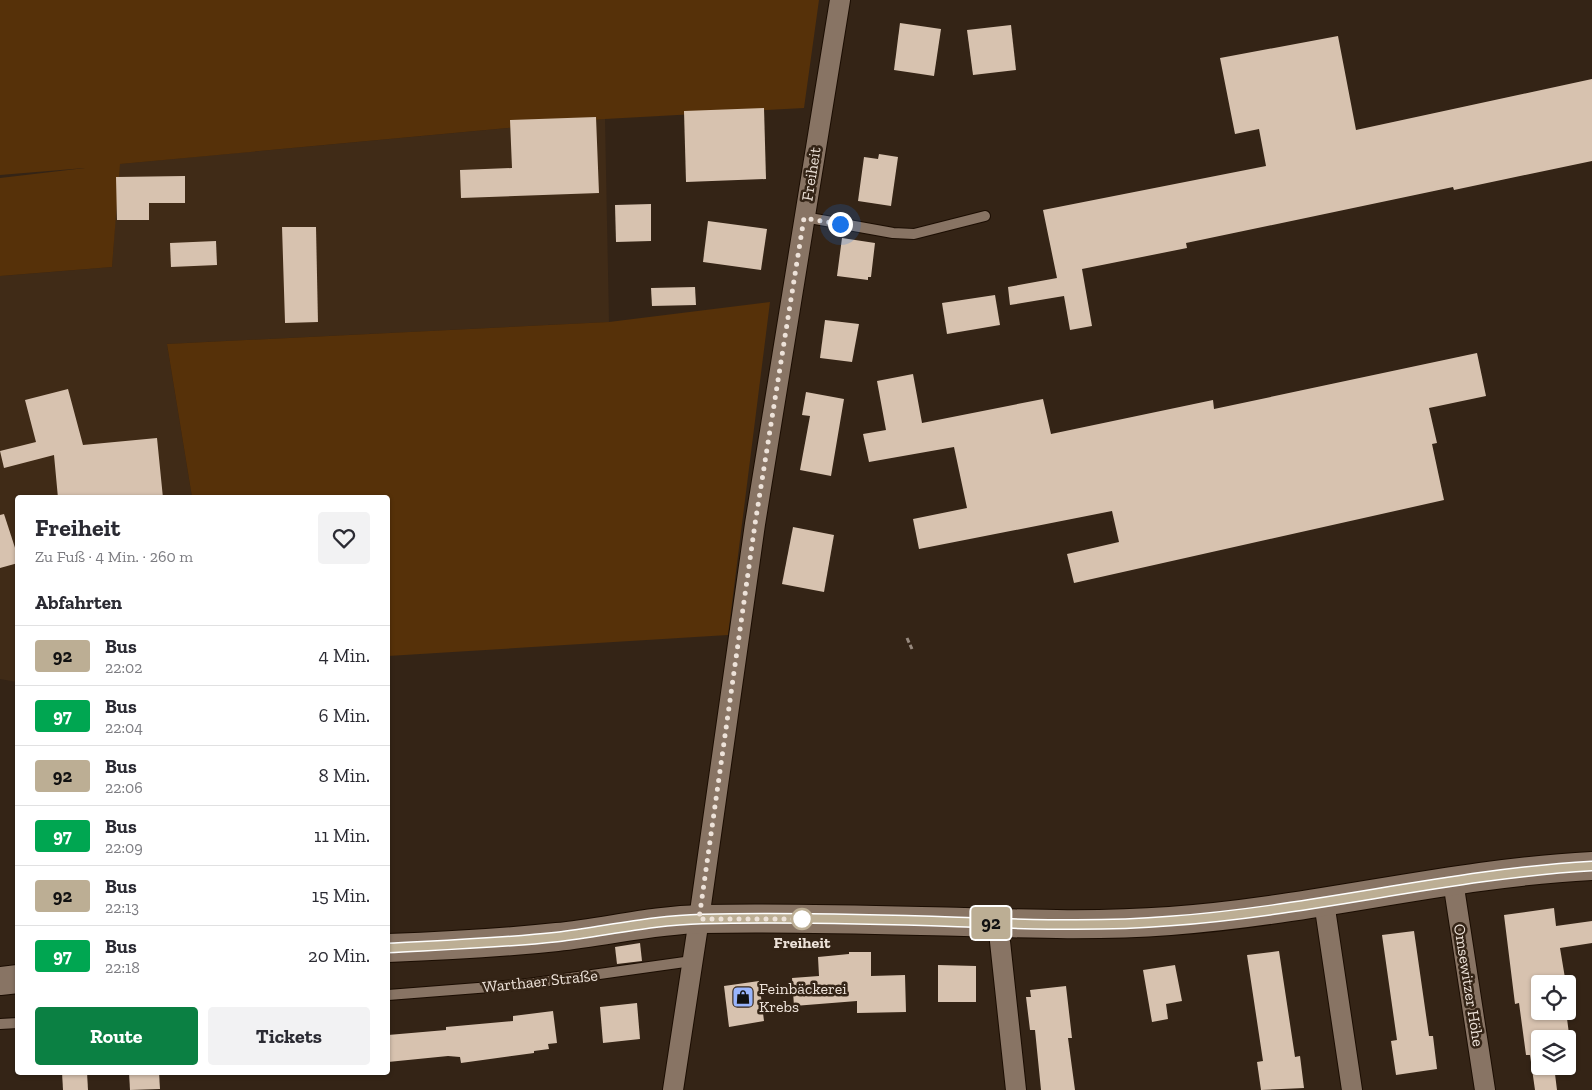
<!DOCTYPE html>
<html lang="de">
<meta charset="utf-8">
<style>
:root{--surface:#fff;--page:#f2f2f3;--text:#2b2b33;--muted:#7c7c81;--line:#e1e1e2;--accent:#0b8043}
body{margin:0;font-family:"Zilla Slab",serif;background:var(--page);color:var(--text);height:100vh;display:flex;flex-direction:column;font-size:19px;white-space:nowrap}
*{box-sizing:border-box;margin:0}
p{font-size:16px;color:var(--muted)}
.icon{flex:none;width:28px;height:28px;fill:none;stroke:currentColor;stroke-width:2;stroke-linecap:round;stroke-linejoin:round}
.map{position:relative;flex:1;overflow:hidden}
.panel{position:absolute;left:15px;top:495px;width:375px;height:580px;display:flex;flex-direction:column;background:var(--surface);border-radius:5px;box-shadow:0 1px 4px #0004}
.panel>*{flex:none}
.badge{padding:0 10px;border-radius:4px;font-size:18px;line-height:32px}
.tools{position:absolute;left:1531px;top:975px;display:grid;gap:10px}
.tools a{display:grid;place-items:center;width:45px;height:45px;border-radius:5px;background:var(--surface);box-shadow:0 1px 4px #0004;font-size:25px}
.you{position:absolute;width:25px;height:25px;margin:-12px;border:4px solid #fff;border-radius:50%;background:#1a73e8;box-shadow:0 0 0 8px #1a73e833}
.map>.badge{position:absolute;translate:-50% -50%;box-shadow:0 0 0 2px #fff}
h2{padding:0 20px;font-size:19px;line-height:45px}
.round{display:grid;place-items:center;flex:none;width:52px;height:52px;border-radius:5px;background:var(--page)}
.headline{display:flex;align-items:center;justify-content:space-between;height:85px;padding:0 20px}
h1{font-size:24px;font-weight:800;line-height:38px}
.primary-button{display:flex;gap:10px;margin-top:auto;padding:10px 20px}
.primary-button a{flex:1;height:58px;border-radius:5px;background:var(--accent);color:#fff;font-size:20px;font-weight:800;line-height:58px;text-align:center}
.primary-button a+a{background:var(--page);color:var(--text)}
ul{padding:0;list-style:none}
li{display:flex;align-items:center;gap:15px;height:60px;padding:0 20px;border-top:1px solid var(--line)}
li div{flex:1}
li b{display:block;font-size:19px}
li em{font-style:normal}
li .badge{min-width:55px;font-weight:700;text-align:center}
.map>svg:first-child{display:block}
</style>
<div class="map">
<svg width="1592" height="1090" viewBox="0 0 1592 1090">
<rect width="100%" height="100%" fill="#342416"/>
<path fill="#402b17" d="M605,119L609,322L167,344L192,497L18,498L17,682L0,679V276L112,267L119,164Z"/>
<g fill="#563109">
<path d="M0,0H819L804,108L605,119L120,164L112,267L0,276V178L85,168L0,175Z"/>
<path d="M770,302L728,635L388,656V498L192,497L167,344L609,322Z"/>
</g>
<g fill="#d7c2af">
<path d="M900,23L941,29L934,76L894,70Z"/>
<path d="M1011,25L1016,70L973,75L967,30Z"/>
<path d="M1338,36L1356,130L1592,79V161L1454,190L1453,187L1186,243L1187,248L1082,269L1092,326L1070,330L1064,296L1010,305L1008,287L1057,278L1043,210L1266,166L1259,129L1235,134L1220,58Z"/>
<path d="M764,108L766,179L686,182L684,111Z"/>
<path d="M596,117L599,193L461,198L460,170L512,168L510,120Z"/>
<path d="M879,154L898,157L891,206L858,201L864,157L878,159Z"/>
<path d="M185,176V203H149V220H117L116,177Z"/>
<path d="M651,204V241L616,242L615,205Z"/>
<path d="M708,221L767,229L761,270L703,262Z"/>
<path d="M282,227H316L318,322L285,323Z"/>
<path d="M842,238L875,243L871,277H868V280L837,276Z"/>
<path d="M216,241L217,265L171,267L170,243Z"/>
<path d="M695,287L696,305L652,306L651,288Z"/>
<path d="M995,295L1000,325L947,334L942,303Z"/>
<path d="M825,320L859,324L852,362L820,358Z"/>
<path d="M1477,353L1486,396L1429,408L1437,443L1432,444L1444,500L1074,583L1067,554L1119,542L1112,511L919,549L913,519L967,508L954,447L869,462L863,434L886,430L877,381L913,374L922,423L1043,399L1051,434L1213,400L1214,409Z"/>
<path d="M68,389L83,445L157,438L163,498H58L54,455L4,468L0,451L36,442L25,400Z"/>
<path d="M806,392L844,399L831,476L800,470L810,416L802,415Z"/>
<path d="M4,514L18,557V563L0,568V515Z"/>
<path d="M793,527L834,535L824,592L782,584Z"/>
<path d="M1554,908L1556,926L1592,921V943L1560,948L1566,984H1540V1011H1566L1571,1049H1568V1039H1540V1066H1554L1557,1090H1535L1530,1055H1526L1519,1003L1515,1004L1504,915Z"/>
<path d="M1414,931L1429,1036H1433L1437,1069L1396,1075L1391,1041L1397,1040L1382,935Z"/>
<path d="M640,943L642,961L617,964L615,947Z"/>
<path d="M1279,951L1295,1057L1300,1056L1304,1088L1261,1090L1257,1062L1263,1061L1247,955Z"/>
<path d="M849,952H871V976L905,975L906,1012L857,1013V1001L794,1006L792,978L819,976L818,957L849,954Z"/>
<path d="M938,965L976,966V1002H938Z"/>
<path d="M1175,965L1182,1001L1166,1004L1168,1019L1152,1022L1143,970Z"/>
<path d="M759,981L764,1021L729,1027L724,986Z"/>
<path d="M1066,986L1072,1038H1068L1075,1090H1041L1035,1030H1030L1026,997H1031L1030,990Z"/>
<path d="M637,1003L640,1039L603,1043L600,1007Z"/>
<path d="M553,1011L557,1043L548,1044L549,1049L534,1051V1053L461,1063L460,1057L448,1056L388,1062V1035L446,1030V1027L513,1021V1016Z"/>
<path d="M62,1072H87L88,1090H63Z"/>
<path d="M129,1072H159L160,1089L130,1090Z"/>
</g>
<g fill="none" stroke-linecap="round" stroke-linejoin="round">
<g stroke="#1b0d02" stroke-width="12">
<g id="lane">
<path d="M804,217L893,233L914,234L985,216"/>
<path d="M388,995L528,984L692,961"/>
<path d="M0,1024L18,1023"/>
</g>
</g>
<g stroke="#1b0d02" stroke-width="22">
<g id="street">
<path d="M1453,881L1485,1090"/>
<path d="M1324,902L1352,1090"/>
<path d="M998,923L1016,1090"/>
<path d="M673,1090L699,919L755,524L840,0"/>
</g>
</g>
<g stroke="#1b0d02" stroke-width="30">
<g id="secondary">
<path d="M388,948C444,946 501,943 557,937C606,932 653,920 702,919C789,917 877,920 964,922C1033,924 1101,926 1170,921C1312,911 1450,873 1592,866"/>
<path d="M0,981L18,979"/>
</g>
</g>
<path stroke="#97897e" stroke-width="3" stroke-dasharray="5 2.5" stroke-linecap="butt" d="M907,638L912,649"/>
<use href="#lane" stroke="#887464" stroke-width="10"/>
<use href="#street" stroke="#887464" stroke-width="20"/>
<use href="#secondary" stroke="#887464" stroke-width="28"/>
</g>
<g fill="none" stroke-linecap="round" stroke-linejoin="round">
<g stroke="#fff" stroke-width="11">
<path id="line" d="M388,948C444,945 501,943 557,937C606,931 653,920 702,919C787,917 872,919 958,922C1028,924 1099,927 1170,921C1312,911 1450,874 1592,866"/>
</g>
<use href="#line" stroke="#bcae94" stroke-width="8"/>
<path stroke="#ede2d9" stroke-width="5" stroke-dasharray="0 9" d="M802,919H699L755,524L804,218L840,224"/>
</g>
<defs>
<g id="shop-square" transform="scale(1.125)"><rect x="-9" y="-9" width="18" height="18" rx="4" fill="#99b5fd" stroke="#342416"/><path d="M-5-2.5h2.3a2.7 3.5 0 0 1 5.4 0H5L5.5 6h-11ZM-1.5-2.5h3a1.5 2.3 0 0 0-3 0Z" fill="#111"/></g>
</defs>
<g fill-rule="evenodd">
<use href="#shop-square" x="743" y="997"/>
</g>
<circle fill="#fff" stroke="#bcae94" stroke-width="2.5" cx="802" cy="919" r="10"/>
<g text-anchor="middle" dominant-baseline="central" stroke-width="5" stroke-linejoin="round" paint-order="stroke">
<g font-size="16" fill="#ede2d9" stroke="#342416">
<text transform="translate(811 174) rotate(-81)">Freiheit</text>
<text transform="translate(540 981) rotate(-6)">Warthaer Straße</text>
<text transform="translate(1469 985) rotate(81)">Omsewitzer Höhe</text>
</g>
<g font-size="16" font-weight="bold" fill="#ede2d9" stroke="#342416">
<text x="802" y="942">Freiheit</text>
</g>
<g font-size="16" fill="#ede2d9" stroke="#342416" text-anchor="start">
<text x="759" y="988">Feinbäckerei<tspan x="759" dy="18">Krebs</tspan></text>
</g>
</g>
</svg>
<div class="tools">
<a><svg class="icon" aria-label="locate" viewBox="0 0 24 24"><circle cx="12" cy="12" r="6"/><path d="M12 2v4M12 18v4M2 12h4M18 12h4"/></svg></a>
<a><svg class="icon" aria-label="layers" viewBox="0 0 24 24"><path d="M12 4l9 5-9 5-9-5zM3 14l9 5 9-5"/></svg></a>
</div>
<div class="you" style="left:840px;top:224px"></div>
<b class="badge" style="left:991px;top:923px;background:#bcae94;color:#111">92</b>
<section class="panel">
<div class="headline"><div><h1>Freiheit</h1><p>Zu Fuß · 4 Min. · 260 m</p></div><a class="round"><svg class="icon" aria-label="heart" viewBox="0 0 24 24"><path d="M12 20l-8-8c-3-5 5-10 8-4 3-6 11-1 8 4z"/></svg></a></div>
<h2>Abfahrten</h2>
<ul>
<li><span class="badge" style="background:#bcae94;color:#111">92</span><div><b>Bus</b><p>22:02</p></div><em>4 Min.</em></li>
<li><span class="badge" style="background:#00a651;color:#fff">97</span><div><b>Bus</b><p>22:04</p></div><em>6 Min.</em></li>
<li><span class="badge" style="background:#bcae94;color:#111">92</span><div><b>Bus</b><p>22:06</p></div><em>8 Min.</em></li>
<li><span class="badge" style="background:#00a651;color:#fff">97</span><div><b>Bus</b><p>22:09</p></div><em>11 Min.</em></li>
<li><span class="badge" style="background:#bcae94;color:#111">92</span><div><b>Bus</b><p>22:13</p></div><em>15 Min.</em></li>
<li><span class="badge" style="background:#00a651;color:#fff">97</span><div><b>Bus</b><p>22:18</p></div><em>20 Min.</em></li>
</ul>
<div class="primary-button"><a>Route</a><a>Tickets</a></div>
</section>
</div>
